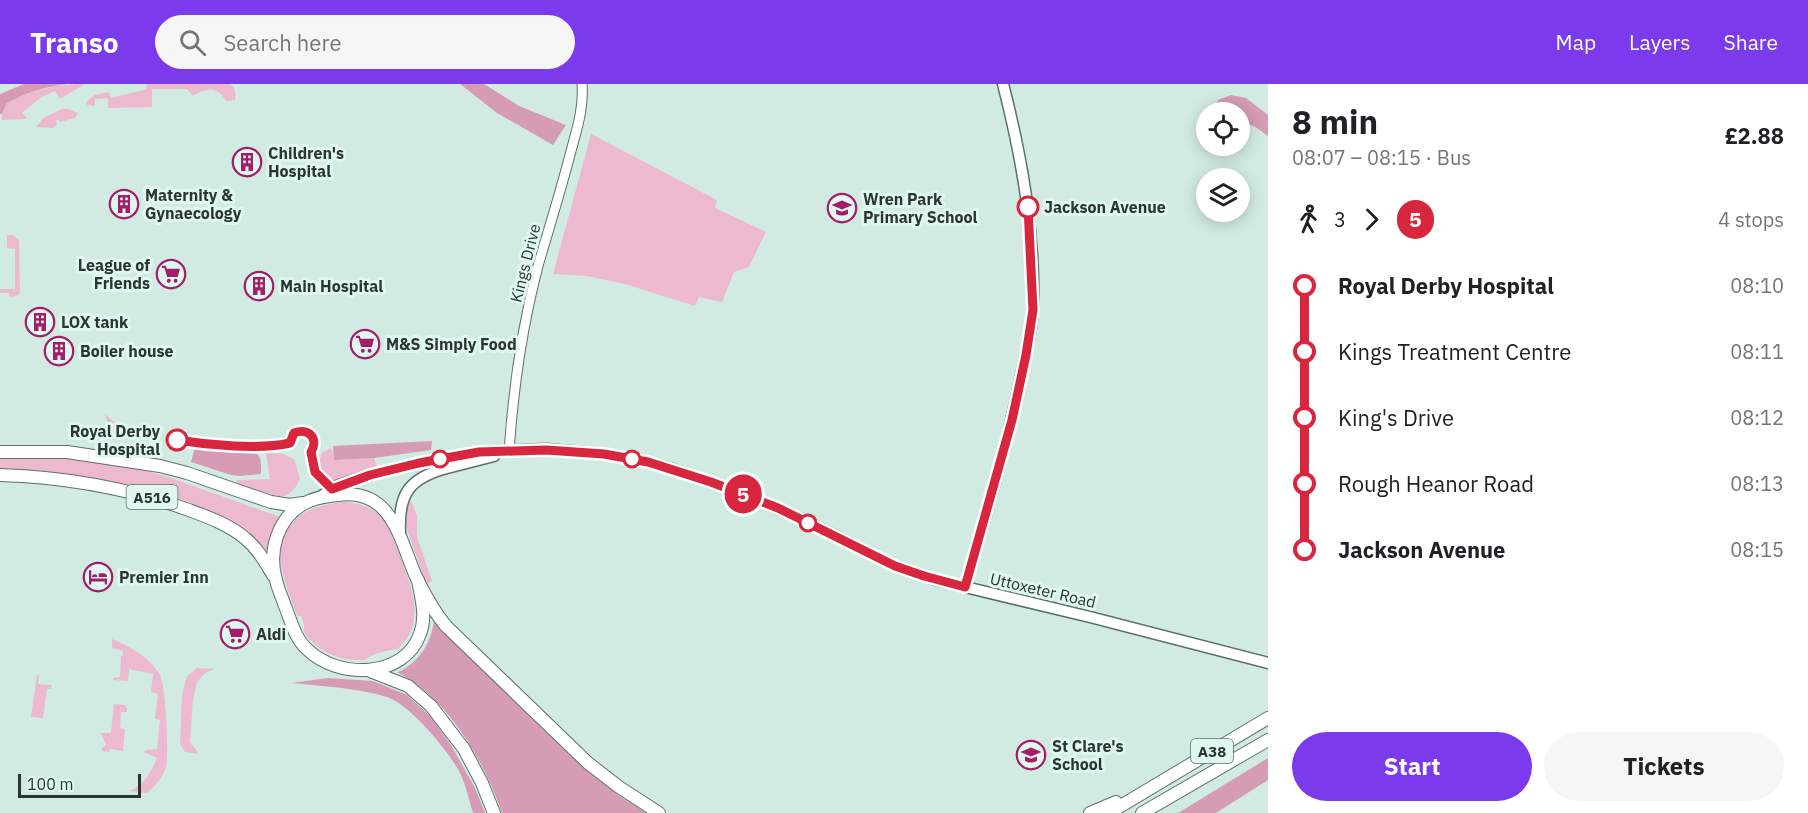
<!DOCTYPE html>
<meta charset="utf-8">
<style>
:root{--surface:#fff;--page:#f6f6f6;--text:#202124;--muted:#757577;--accent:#7c3aed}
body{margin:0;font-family:"IBM Plex Sans",sans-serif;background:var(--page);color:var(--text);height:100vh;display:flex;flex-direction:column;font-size:22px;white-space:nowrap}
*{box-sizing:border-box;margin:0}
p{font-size:20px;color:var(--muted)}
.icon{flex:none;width:33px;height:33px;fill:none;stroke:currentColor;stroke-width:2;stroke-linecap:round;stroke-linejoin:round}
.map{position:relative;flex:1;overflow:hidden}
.panel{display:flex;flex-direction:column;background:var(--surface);width:540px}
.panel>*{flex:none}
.badge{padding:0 12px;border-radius:20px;font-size:21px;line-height:39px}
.tools{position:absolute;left:1196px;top:18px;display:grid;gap:12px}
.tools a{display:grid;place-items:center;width:54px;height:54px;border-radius:50%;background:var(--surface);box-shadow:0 3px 15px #0003;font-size:30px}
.scale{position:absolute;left:18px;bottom:15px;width:123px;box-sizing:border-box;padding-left:6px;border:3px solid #2c3532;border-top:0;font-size:16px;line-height:21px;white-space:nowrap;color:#2c3532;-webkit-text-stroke:4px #dff8ef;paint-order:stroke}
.map>.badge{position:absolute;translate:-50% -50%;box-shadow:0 0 0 3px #fff}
.legs{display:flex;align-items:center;gap:9px;height:66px;padding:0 24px;font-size:20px}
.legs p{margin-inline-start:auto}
.headline{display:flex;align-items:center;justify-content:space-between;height:102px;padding:0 24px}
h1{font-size:33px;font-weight:700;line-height:45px}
.button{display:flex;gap:12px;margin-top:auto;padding:12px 24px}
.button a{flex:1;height:69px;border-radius:36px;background:var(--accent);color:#fff;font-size:24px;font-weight:700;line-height:69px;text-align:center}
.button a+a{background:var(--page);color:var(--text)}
ul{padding:0 24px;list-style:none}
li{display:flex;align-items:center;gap:21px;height:66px;font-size:22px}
li i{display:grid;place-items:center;width:9px;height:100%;margin:0 8px;background:currentColor}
li i::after{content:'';width:15px;height:15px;margin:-8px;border:4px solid;border-radius:50%;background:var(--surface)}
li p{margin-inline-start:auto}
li:first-child i{background:linear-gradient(#0000 50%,currentColor 0)}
li:last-child i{background:linear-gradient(currentColor 50%,#0000 0)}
header{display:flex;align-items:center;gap:36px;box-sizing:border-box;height:84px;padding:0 30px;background:var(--accent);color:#fff}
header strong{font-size:28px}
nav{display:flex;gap:33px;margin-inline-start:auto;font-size:21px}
.search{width:420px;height:54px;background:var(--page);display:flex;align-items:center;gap:15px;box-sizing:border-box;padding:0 21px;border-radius:33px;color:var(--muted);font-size:22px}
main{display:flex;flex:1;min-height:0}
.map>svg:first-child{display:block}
</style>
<header>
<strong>Transo</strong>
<div class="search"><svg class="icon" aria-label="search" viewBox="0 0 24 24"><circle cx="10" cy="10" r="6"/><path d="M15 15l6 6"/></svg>Search here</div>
<nav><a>Map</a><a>Layers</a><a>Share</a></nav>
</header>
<main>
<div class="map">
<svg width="1268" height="729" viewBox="0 0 1268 729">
<rect width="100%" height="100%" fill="#d2ebe2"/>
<g fill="#ecb9ce">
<path d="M85,0L60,15L55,7L40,14L22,29L27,34L26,35L2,36V30L7,19C32,6 57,0 85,0Z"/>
<path d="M146,0H230C236,5 236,9 235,16L226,17C217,1 206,4 193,12L187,5H152V23L108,24V14L95,15V22L87,21L86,18L94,11L109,8L111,14L147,5Z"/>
<path d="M62,25H68L78,29L75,34L60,38L58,36L56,37L57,40L53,44L36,43L45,33Z"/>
<path d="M591,50L717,116L715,124L766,148L749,183L734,188L722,218L699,213L695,222L625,200L587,192L553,190Z"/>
<path d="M7,151H13L19,156L20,208L19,211L10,213L9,209H0V205H15V165L7,164Z"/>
<path d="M105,330L119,342L124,356H88V350H107V337Z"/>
<path d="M330,364L332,365L334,376L374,374L378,386L336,398C322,395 315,383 322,369Z"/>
<path d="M266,369L283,370L294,375L300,394C298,401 292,410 284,412C274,413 247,403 237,399V396L270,395Z"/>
<path d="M53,372L126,381L174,395L280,433L269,456L266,468L249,448L226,435L184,416L137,404L75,392L0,386V373Z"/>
<path d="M411,417L417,431V453L432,497L426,500L406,442L404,435L408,418Z"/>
<path d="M344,418C357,419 369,422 379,431C391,442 410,496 413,513C415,522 415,533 413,541C411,551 404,558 398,565C388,566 373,569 365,576C340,577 318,569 304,548V540L301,532H297C292,515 284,499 281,482C275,458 290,434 312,425C323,421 333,419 344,418Z"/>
<path d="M112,555C129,562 151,574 160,591C166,603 169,670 166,683C163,694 155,702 147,709L129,707C144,702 151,688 157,674L144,668L146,666L157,665L160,636L155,635V633L158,610L151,608L153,590L129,585L128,597L113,596V594L120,593L121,572L123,571V567L112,564Z"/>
<path d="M197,584L215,585L205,589L197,598L193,615L190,658L199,670L185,668L180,660L182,611L187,592Z"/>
<path d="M37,591H39L38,600L52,601L51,605H47L43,634L31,633Z"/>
<path d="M114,620L125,621L127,624V628H121L120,644L125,645L123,667L110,665L109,668L102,667V664L106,661L101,649H111Z"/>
</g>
<g fill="#d69bb5">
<path d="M24,0H68C47,2 26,9 7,19L2,30H0V10Z"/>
<path d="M460,0H484L519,22L566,41L553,61L497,29Z"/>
<path d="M1231,11L1246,14L1268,31V52L1254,42L1244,40L1239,46V28H1213L1218,16Z"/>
<path d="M432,357L431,366L374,374L334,376L333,362Z"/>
<path d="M195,363C208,364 249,362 258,371C262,376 261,384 261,390L239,392L231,391L191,378Z"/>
<path d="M434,537L575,676L618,711L646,729H502C485,678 447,613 398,589V588C419,579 431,559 434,537Z"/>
<path d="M328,594L373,597L407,611L430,632L451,661L475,704L485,729H473C469,716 466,701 460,689C449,668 411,621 387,613C359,604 321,602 291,599Z"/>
<path d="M1268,674V696L1216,729H1178Z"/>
</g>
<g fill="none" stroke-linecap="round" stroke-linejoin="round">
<g stroke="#5b7169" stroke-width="11">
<path id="tertiary" d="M509,368C513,308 523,239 538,182C549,144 561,106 571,67C577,45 584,23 582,0"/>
</g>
<g stroke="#5b7169" stroke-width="13">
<g id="secondary">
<path d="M320,413L337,402L370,391L419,379L479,368L546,365L604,370L648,378L673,385L749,412L806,437L895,482L936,496L1090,533L1268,579"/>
<path d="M400,449C398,410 409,394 447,384C463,380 478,376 494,372"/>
<path d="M965,503C984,436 1005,369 1019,301C1024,276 1032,250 1033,225C1035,148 1022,74 1003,0"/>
</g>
</g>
<g stroke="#5b7169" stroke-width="14">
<g id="trunk">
<path d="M0,368H67L160,382L187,389L271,418L290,421L303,419"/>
<path d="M0,391C65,393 128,404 189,426C208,433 230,441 246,455C258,465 265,478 273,491"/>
<path d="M418,496C421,514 427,532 420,550C404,595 338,595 308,566C295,555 291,537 285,522C282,513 278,505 276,496C268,468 277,435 303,420C313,414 326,412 338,411C393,403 400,458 417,495C425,511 435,529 446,542L588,679L619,703L659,729"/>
<path d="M370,587L408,602L431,622L464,665L482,699L494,729"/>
<path d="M1090,729L1116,718"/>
<path d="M1109,729L1268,634"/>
<path d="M1142,729L1268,656"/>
</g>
</g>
<use href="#tertiary" stroke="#fff" stroke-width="9"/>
<use href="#secondary" stroke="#fff" stroke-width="10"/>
<use href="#trunk" stroke="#fff" stroke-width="12"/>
</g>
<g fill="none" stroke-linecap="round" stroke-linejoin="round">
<g stroke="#fff" stroke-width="14">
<path id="line-1" d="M177,356C208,361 260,366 290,359L294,349C309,343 319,355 311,368L315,388L332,405L370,391L419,379L479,368L546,366L604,370L648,378L711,398L778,424L895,482L924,492L965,503L1012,336L1026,271L1033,226L1028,123"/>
</g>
<use href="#line-1" stroke="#d7263d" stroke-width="9"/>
</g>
<defs>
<g id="building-ring" transform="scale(1.5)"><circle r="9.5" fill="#dff8ef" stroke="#a31d6a" stroke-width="1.5"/><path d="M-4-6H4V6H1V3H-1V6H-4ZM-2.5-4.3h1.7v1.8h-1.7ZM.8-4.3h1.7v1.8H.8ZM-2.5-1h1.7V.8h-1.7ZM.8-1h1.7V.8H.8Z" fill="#a31d6a"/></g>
<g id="school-ring" transform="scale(1.5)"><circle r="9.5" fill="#dff8ef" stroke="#a31d6a" stroke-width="1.5"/><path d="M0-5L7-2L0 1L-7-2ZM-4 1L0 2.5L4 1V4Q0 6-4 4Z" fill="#a31d6a"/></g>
<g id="supermarket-ring" transform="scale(1.5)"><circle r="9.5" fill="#dff8ef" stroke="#a31d6a" stroke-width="1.5"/><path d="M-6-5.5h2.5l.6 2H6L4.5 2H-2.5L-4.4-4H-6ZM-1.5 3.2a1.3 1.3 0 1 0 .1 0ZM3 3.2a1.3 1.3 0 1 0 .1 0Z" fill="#a31d6a"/></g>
<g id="hotel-ring" transform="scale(1.5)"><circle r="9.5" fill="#dff8ef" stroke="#a31d6a" stroke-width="1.5"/><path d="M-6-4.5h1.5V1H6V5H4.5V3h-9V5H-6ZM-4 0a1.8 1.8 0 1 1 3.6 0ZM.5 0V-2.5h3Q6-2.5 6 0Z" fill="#a31d6a"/></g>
</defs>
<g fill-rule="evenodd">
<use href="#building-ring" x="247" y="78"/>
<use href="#building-ring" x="124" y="120"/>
<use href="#school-ring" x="842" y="124"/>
<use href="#supermarket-ring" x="171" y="190"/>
<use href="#building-ring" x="259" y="202"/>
<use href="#building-ring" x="40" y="238"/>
<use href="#supermarket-ring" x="365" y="260"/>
<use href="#building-ring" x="59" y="267"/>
<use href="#hotel-ring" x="98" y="493"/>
<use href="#supermarket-ring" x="235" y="550"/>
<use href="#school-ring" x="1031" y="671"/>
</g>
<g fill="#fff" stroke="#d7263d" stroke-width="3">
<circle cx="1028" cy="123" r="10"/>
<circle cx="177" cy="356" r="10"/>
<circle cx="440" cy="375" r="8"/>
<circle cx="632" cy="375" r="8"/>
<circle cx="808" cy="439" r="8"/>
</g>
<g text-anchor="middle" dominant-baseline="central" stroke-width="6" stroke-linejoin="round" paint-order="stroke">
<g fill="#dff8ef" stroke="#62706b" stroke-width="1.5">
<rect x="126.5" y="401" width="51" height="24" rx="4.5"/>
<rect x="1191" y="655" width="42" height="24" rx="4.5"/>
</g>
<g font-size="15" font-weight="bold" fill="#2c3532">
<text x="152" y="413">A516</text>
<text x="1212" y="667">A38</text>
</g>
<g font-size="16" font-weight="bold" fill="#2c3532" stroke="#dff8ef" text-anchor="start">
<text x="268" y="69">Children's<tspan x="268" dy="18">Hospital</tspan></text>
<text x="145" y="111">Maternity &amp;<tspan x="145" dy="18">Gynaecology</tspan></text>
<text x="863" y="115">Wren Park<tspan x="863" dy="18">Primary School</tspan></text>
<text x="150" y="181" text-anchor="end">League of<tspan x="150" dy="18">Friends</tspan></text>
<text x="280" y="202">Main Hospital</text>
<text x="61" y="238">LOX tank</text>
<text x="386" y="260">M&amp;S Simply Food</text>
<text x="80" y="267">Boiler house</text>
<text x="119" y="493">Premier Inn</text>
<text x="256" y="550">Aldi</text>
<text x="1052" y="662">St Clare's<tspan x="1052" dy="18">School</tspan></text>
</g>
<g font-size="16" font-weight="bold" fill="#2c3532" stroke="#dff8ef" text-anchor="start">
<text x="1044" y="123">Jackson Avenue</text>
<text x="160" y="347" text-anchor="end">Royal Derby<tspan x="160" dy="18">Hospital</tspan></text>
</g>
<g font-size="16" fill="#2c3532" stroke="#dff8ef">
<text transform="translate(525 179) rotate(-76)">Kings Drive</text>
<text transform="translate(1043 506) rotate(13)">Uttoxeter Road</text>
</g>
</g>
</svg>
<div class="tools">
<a><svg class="icon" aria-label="locate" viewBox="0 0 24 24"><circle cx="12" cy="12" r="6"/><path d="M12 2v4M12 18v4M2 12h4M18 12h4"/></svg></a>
<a><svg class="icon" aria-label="layers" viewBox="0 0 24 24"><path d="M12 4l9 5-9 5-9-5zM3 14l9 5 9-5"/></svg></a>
</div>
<div class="scale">100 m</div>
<b class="badge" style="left:743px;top:410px;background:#d7263d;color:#fff">5</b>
</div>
<section class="panel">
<div class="headline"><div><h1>8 min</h1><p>08:07 – 08:15 · Bus</p></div><b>£2.88</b></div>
<div class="legs"><svg class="icon" aria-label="walk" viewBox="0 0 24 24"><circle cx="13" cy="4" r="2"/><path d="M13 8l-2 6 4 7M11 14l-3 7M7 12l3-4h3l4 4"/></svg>3<svg class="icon" aria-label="forward" viewBox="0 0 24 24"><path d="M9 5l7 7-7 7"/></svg><b class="badge" style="background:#d7263d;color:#fff">5</b><p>4 stops</p></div>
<ul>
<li><i style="color:#d7263d"></i><b>Royal Derby Hospital</b><p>08:10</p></li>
<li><i style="color:#d7263d"></i><span>Kings Treatment Centre</span><p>08:11</p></li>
<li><i style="color:#d7263d"></i><span>King's Drive</span><p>08:12</p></li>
<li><i style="color:#d7263d"></i><span>Rough Heanor Road</span><p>08:13</p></li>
<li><i style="color:#d7263d"></i><b>Jackson Avenue</b><p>08:15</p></li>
</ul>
<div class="button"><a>Start</a><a>Tickets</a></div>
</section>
</main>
